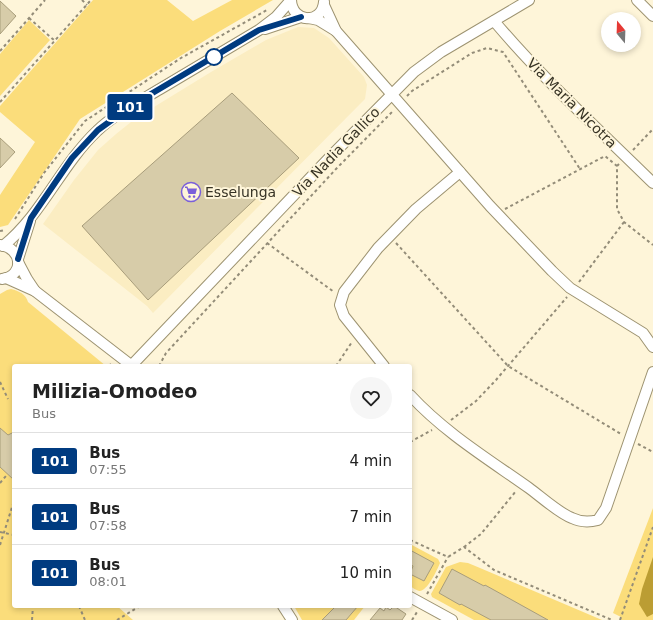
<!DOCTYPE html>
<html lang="it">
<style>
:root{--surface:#fff;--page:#f6f6f6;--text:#222;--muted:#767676;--line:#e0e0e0}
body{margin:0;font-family:"DejaVu Sans",sans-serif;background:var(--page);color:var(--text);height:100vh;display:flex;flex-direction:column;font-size:15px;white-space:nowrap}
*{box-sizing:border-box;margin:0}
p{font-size:13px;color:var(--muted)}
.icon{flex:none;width:22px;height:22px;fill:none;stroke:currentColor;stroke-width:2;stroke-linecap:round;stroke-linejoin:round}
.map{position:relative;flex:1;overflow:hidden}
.panel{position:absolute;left:12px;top:364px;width:400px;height:244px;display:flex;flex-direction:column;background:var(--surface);border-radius:4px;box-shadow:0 2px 6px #0003}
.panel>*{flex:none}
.badge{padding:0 8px;border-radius:3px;font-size:14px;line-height:26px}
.needle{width:26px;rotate:341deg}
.tools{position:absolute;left:601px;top:12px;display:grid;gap:8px}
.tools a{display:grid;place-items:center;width:40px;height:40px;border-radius:50%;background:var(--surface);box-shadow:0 2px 6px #0003;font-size:20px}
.map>.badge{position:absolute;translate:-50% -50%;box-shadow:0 0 0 2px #fff}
.round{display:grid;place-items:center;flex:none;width:42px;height:42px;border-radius:21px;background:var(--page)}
.summary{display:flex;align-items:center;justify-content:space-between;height:68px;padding:0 20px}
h1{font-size:19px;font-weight:700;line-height:30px}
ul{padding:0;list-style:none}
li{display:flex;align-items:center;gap:12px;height:56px;padding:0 20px;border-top:1px solid var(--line)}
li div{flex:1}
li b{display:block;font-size:15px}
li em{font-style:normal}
li .badge{min-width:44px;font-weight:700;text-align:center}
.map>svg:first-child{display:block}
</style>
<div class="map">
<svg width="653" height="620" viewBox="0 0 653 620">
<rect width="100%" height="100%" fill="#fef5d9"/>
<path fill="#fbedc2" d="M298,27L314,28L329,38L364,77L367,85L365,99L153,313L147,306L43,224L74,180L98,150L116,134L136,118L211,72L266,40Z"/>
<g fill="#fbdd7b">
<path d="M93,0H167L193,21L232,0H273L220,31L80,119L8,225L0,227V195L35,142L0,112V106Z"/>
<path d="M29,20L50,40L0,96V54Z"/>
<path d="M11,289C19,291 26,294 28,302L106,366H14V606H117L133,620H0V294L7,290Z"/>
<path d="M653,508V620H621V617L613,613Z"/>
<path d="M410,544L438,559L440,563C437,570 427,592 419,591C416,590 413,588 410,586Z"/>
<path d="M460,562L468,563L480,568L602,620H474L432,597L431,594L446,567Z"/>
<path d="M294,606H365L354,620H302Z"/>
</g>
<path fill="#bb9d33" d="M653,557V614L647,617L639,604L642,589Z"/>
<g fill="#d7cca9" stroke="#a89d7b">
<path d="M0,1L16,16L0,34Z"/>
<path d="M232,93L299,158L148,300L82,226Z"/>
<path d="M0,138L15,152L0,168Z"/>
<path d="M0,428L8,435L14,432V480L0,467Z"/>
<path d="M410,550L434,563L424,581L410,574L413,566L410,564Z"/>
<path d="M452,569L484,586L485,585L548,620H491L461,604L460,605L439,593Z"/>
<path d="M336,606H358L346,620H322Z"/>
<path d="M394,606L406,614L402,620H370L380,608L384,611L386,607L390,610Z"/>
</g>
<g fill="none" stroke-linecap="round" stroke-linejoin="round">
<g stroke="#9d9371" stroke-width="12">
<g id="minor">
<path d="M291,0C292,23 322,25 324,2"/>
<path d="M637,0L653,16"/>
<path d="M324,5L336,31L490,206L552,271L570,288L643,333L653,347"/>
<path d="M309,18L318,20L336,31"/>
<path d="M494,21C543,79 599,130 653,183"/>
<path d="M265,29L301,17"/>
<path d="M0,245C23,248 25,276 2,279"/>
<path d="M3,246C42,215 61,165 97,131C113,115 140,101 160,89C193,69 226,50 259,30L276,17L291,0"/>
<path d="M18,259L30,221"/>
<path d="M18,262L27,279L35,291"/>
<path d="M6,278L35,291L132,366"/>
<path d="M131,366L332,155L414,72L441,52L529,0"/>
<path d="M384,366L344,316L340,305L344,292L378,248L416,209L460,172"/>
<path d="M410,395C444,432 488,459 529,488C540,496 560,514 572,518C580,522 590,522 598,520L606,508L653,372"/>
<path d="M410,597L452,620"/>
<path d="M283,606L292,620"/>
</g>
</g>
<g stroke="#938c78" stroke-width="2" stroke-dasharray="3 3" stroke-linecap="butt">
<path d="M82,0L87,5"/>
<path d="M29,18L55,41"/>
<path d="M0,51L45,0"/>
<path d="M407,96L412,91L472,53L487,48L503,52L580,169"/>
<path d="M0,102L91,0"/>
<path d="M633,150L653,129"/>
<path d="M619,164L617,166V209L624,222L653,245"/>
<path d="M505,209L605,156L617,166"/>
<path d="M15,219L44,173L85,121L181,58L267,10"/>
<path d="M0,231L5,230"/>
<path d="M267,243L334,292"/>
<path d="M396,243L508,366L621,434"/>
<path d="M579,282L624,222"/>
<path d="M109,366L111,364"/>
<path d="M159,366L166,353L336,169L393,111"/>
<path d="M336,366L352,342"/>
<path d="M0,382L8,399"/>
<path d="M451,420L476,401L496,380L567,297"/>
<path d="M410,442L432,430"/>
<path d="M638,444L653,452"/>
<path d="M0,483L6,476"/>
<path d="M0,532L14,535"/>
<path d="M410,540L448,557L464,547L494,570L612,620"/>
<path d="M0,545L14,501"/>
<path d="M464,547L481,534L516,491"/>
<path d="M427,594L448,557"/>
<path d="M79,606L85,620"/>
<path d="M32,620L33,606"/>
<path d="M117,620L140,606"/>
<path d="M412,620L417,612"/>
<path d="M620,620L653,527"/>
</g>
<use href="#minor" stroke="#fff" stroke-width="10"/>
</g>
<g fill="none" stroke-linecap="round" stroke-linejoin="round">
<g stroke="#fff" stroke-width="9">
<path id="line" d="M18,259L31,218L72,158L98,130L134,104L259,30L301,17"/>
</g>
<use href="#line" stroke="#003b80" stroke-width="6"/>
</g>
<defs>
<g id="supermarket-ring" transform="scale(1)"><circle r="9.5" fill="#fef5d9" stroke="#7a5fda" stroke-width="1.5"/><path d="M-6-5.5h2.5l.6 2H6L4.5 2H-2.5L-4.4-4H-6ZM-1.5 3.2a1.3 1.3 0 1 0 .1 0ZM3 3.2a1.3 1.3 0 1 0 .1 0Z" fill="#7a5fda"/></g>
</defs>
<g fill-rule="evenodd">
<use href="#supermarket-ring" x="191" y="192"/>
</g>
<circle fill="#fff" stroke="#003b80" stroke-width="2" cx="214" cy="57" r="8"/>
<g text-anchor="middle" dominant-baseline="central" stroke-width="4" stroke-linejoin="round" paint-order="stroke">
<g font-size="14" fill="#373325" stroke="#fef5d9">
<text transform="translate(572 103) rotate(45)">Via Maria Nicotra</text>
<text transform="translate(336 152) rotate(-46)">Via Nadia Gallico</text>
</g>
<g font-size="14" fill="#373325" stroke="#fef5d9" text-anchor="start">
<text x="205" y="192">Esselunga</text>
</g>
</g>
</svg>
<div class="tools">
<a><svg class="needle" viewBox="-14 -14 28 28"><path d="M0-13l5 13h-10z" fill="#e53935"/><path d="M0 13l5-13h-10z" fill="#767676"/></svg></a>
</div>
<b class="badge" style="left:130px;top:107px;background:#003b80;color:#fff">101</b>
<section class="panel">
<div class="summary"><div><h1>Milizia-Omodeo</h1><p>Bus</p></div><a class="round"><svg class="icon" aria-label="heart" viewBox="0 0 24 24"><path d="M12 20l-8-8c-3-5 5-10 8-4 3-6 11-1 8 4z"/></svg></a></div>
<ul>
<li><span class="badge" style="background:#003b80;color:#fff">101</span><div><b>Bus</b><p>07:55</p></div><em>4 min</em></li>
<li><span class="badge" style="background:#003b80;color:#fff">101</span><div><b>Bus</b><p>07:58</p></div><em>7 min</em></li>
<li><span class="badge" style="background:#003b80;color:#fff">101</span><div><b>Bus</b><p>08:01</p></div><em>10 min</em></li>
</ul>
</section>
</div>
